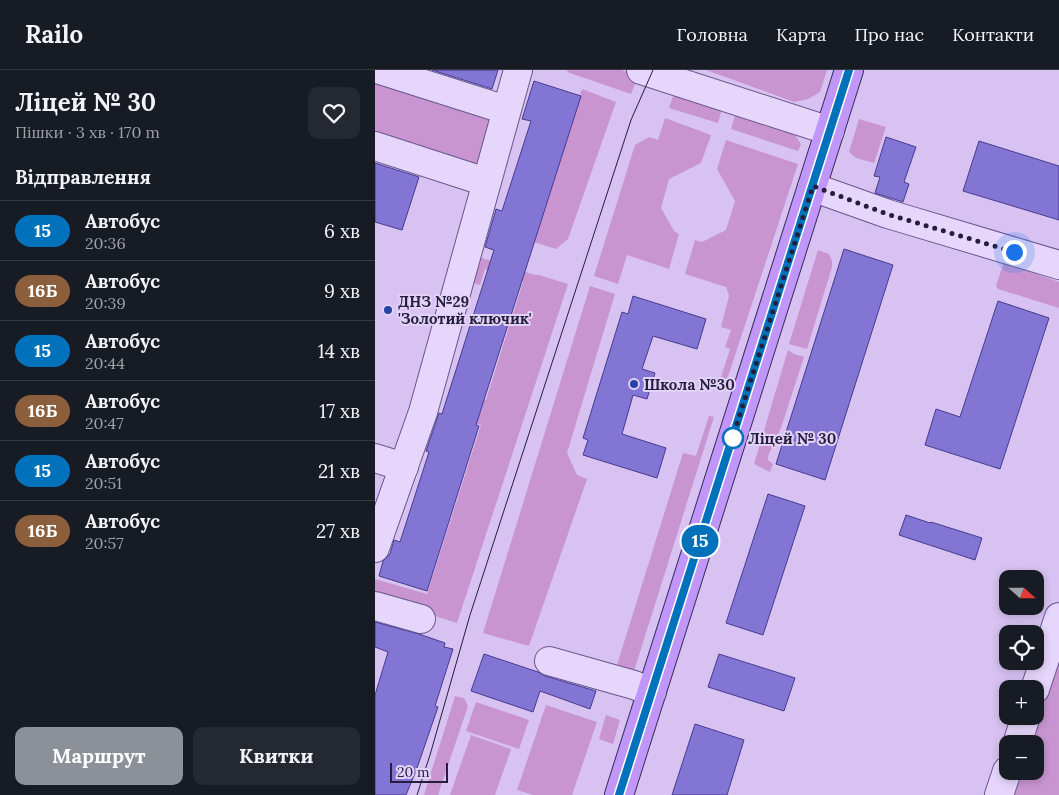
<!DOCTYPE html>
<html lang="uk">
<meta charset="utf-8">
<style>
:root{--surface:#171b24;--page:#242831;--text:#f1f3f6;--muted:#9ea1a6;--line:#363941;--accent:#8c9099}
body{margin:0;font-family:Lora,serif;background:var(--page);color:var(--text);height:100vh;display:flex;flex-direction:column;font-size:19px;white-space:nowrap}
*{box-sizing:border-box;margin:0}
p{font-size:16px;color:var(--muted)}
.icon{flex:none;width:28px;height:28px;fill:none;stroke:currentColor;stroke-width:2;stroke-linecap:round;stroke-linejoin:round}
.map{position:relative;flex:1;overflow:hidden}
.panel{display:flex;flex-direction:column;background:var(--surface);width:375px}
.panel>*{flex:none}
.badge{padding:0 10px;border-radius:16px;font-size:18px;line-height:32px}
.needle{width:32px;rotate:111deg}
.tools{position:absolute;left:624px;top:500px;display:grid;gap:10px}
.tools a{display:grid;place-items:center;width:45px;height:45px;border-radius:10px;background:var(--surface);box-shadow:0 2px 8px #0003;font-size:25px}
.scale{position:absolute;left:15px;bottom:12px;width:58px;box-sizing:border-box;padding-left:5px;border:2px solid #241d3c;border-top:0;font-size:14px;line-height:18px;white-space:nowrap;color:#241d3c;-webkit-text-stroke:4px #e3d2f8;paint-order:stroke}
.you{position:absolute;width:25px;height:25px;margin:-12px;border:4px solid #fff;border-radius:50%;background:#1a73e8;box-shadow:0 0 0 8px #1a73e833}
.map>.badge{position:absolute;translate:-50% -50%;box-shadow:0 0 0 2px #fff}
h2{padding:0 15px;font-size:19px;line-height:45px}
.round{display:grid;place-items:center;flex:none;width:52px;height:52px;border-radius:10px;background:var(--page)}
.head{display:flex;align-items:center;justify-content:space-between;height:85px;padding:0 15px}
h1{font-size:24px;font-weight:700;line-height:38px}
.button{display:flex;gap:10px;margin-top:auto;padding:10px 15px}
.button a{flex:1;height:58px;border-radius:10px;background:var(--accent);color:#fff;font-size:20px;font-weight:700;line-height:58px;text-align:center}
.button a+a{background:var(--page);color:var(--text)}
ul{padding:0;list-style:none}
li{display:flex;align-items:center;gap:15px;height:60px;padding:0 15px;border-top:1px solid var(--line)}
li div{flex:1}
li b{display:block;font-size:19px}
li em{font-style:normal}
li .badge{min-width:55px;font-weight:700;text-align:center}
header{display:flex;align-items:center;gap:30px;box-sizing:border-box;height:70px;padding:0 25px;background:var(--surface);border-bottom:1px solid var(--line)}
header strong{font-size:24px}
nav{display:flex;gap:28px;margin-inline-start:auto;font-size:18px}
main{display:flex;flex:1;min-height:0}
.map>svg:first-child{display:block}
</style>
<header>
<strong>Railo</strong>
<nav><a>Головна</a><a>Карта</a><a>Про нас</a><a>Контакти</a></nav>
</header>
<main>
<section class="panel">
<div class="head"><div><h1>Ліцей № 30</h1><p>Пішки · 3 хв · 170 m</p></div><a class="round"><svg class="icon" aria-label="heart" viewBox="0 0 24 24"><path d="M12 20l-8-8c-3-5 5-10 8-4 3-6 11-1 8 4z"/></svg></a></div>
<h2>Відправлення</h2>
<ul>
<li><span class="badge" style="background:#0072bc;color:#fff">15</span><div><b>Автобус</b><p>20:36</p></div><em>6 хв</em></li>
<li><span class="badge" style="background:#8b5e3c;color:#fff">16Б</span><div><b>Автобус</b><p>20:39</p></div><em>9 хв</em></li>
<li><span class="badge" style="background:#0072bc;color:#fff">15</span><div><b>Автобус</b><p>20:44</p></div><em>14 хв</em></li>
<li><span class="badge" style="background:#8b5e3c;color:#fff">16Б</span><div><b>Автобус</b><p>20:47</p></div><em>17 хв</em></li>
<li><span class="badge" style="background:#0072bc;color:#fff">15</span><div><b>Автобус</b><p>20:51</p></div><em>21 хв</em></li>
<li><span class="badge" style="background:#8b5e3c;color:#fff">16Б</span><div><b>Автобус</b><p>20:57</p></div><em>27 хв</em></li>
</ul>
<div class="button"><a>Маршрут</a><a>Квитки</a></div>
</section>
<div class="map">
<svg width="684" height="725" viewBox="0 0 684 725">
<rect width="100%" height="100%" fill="#d7c2f2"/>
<g fill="#c895d1">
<path d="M193,0H246L263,6L256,24L192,2Z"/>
<path d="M331,0H452L445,22L433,29L419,32Z"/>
<path d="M0,5L118,42L108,98L0,71Z"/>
<path d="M207,19L241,32L193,169L181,179L159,172Z"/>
<path d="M300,20L348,35L343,53L294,38Z"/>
<path d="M362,39L408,54L420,65L426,74L423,81L356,59Z"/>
<path d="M290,48L336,65L326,93L294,109L286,138L299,161L304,164L294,199L252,185L243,214L219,206L260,75L274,67L283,70Z"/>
<path d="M484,49L511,57L499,93L481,88L474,82Z"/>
<path d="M351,70L423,94L348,322L342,320L355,279L350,277L356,260L346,257L354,226L351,217L310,204L320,170L327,172L351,160L360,131L342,99Z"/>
<path d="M443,180L454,184L457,191V197L432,279L414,274Z"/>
<path d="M98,185L160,205H164L193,214L82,553L0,527V509L52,524L106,355L81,347L89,323L111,330L148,212L110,199L105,215L90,211Z"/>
<path d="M629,192L684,212V238L623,219L621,216Z"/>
<path d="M215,216L240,224L192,383L202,405L212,409L154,576L108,563Z"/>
<path d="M413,280L419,284L429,287L406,358L393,386V390L398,394L395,402L379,394Z"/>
<path d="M334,346L339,347L259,601L242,595L308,383L321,386Z"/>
<path d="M684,569V725H633L641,701H660V674H650Z"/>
<path d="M80,626L89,628L93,636L63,725H49Z"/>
<path d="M101,632L154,650L144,679L91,661Z"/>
<path d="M171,635L222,652L197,725H158L142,720Z"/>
<path d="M231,645L245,650L238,674L224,669Z"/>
<path d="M96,665L136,679L120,725H75Z"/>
</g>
<g fill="#8375d3" stroke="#463b8f">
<path d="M57,0H123L117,19Z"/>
<path d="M159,11L206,26L101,355L104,356L52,521L4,506L8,491L15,484L19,470L25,472L54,382L51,381L64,343L67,344L119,180L110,177L121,139L127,141L156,51L147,49Z"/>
<path d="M511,67L541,77L529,112L534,114L528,132L500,123L505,107L499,106Z"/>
<path d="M604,71L684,96V150L588,121Z"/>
<path d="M0,93L44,107L27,160L0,152Z"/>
<path d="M469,179L518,195L450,410L401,394Z"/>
<path d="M258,226L331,249L322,279L278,266L267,299L280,303L272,329L258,325L247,364L291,378L282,408L208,385L213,370L208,368L247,242L253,244Z"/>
<path d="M623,231L674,248L625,399L550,375L561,339L585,347Z"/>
<path d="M393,424L430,436L388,565L351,553Z"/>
<path d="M531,445L555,453L556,452L607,468L600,490L524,465Z"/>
<path d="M0,552L44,564L70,573L69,577L78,579L60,636L63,637L42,698L31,725H0V625L13,582L0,577Z"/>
<path d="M109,584L163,602L170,606L221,621L215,639L165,621L158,642L96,621Z"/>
<path d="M344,584L420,608L409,641L333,617Z"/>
<path d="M320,654L369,670L352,725H297Z"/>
</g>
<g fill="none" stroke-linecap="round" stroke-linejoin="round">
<g stroke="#66578d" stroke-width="30">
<g id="minor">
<path d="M5,0L131,40"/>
<path d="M266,0L455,61"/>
<path d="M0,76L111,112"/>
<path d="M437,117L513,144L684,195"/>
<path d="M0,388L29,397"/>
<path d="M0,478L48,342L143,0"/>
<path d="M0,536L46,549"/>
<path d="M174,591L259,615L277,622"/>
<path d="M660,619L684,547"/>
<path d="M642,674L651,646"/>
<path d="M624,725L632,701"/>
</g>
</g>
<g stroke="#362c5b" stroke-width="30">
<path id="major" d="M244,725L474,0"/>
</g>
<use href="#minor" stroke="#e7d6fb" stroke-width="28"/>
<use href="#major" stroke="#c097f8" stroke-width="28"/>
<path stroke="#241d3c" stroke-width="1" d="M42,725L55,685L95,545L256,50L278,0"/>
</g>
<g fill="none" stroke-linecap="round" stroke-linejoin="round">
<g stroke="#fff" stroke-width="11">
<path id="line" d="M244,725L474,0"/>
</g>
<use href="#line" stroke="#0072bc" stroke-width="8"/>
<path stroke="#241d3c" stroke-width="5" stroke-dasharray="0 9" d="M358,368L357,369L438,116L512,144L639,182"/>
</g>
<g fill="#2244a2" stroke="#e3d2f8" stroke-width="2">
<circle cx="13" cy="240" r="5"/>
<circle cx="259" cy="314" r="5"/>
</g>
<circle fill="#fff" stroke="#0072bc" stroke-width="2.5" cx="358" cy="368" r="10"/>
<g text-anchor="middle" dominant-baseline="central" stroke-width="4" stroke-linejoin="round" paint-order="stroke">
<g font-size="15" font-weight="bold" fill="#241d3c" stroke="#e3d2f8" text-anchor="start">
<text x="23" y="231">ДНЗ №29<tspan x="23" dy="17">'Золотий ключик'</tspan></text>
<text x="269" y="314">Школа №30</text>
</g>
<g font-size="15" font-weight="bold" fill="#241d3c" stroke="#e3d2f8" text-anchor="start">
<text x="373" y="368">Ліцей № 30</text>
</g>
</g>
</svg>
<div class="tools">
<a><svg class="needle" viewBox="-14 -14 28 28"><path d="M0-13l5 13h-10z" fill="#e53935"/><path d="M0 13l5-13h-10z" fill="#9ea1a6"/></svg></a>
<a><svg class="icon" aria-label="locate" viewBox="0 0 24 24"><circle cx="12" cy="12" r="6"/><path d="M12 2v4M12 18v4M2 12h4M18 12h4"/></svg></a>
<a>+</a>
<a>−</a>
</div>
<div class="scale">20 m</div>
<div class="you" style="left:639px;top:182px"></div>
<b class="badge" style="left:325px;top:471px;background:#0072bc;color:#fff">15</b>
</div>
</main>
